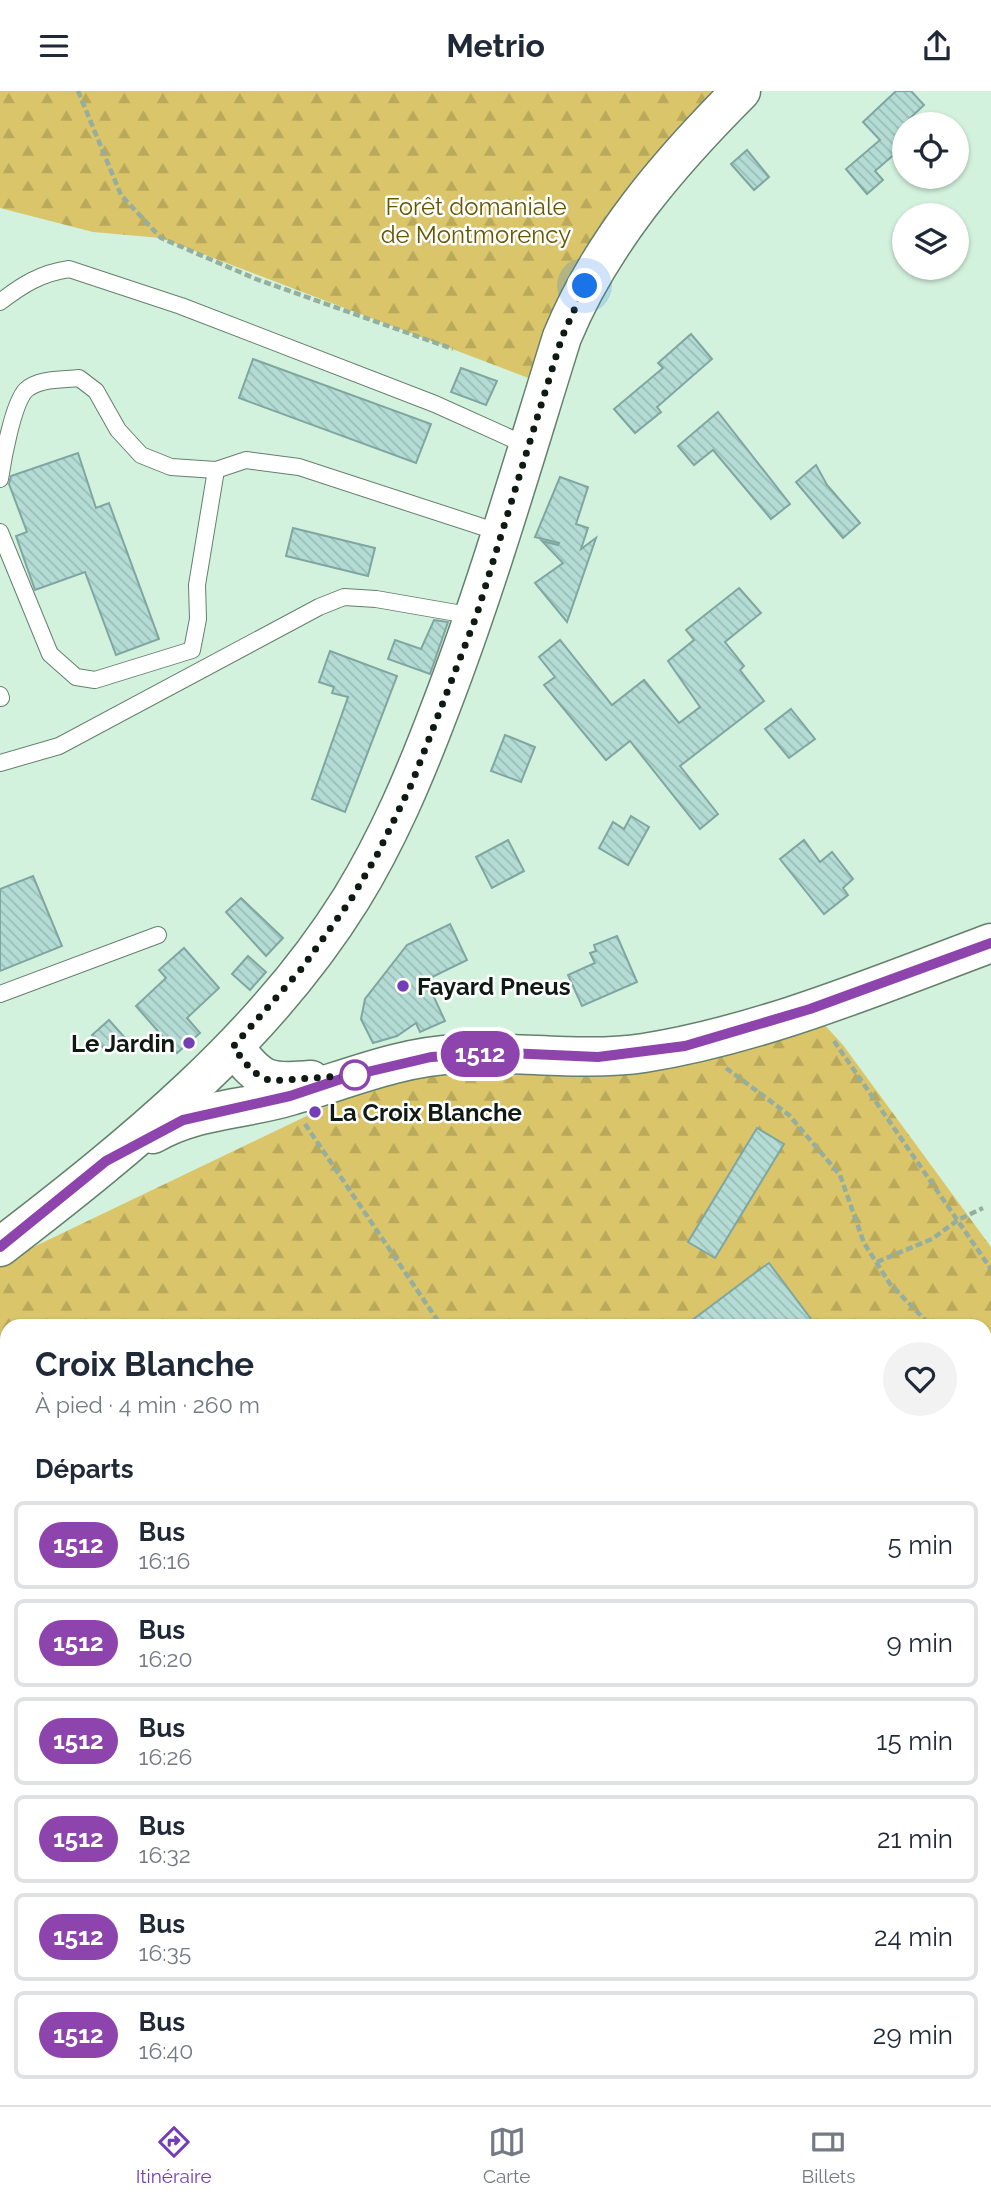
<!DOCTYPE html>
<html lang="fr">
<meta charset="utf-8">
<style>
:root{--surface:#fff;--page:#f2f2f3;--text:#1f2937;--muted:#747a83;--line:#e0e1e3;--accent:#743fb6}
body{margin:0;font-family:Raleway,sans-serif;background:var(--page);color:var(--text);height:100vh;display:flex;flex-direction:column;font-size:26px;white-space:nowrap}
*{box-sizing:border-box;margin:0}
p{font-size:23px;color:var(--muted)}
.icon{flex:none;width:38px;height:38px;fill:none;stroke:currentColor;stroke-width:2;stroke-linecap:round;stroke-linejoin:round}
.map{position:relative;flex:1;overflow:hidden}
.panel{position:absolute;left:0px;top:1228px;width:992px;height:786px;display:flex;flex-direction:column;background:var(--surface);border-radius:21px 21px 0 0;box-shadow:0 2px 5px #0004}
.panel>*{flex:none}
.badge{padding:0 14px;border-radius:23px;font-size:24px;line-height:46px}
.controls{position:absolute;left:892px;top:21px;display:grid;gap:14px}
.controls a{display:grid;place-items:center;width:77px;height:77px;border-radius:50%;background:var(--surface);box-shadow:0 2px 5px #0004;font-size:35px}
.you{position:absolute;width:35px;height:35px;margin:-18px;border:5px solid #fff;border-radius:50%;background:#1a73e8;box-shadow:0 0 0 10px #1a73e833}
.map>.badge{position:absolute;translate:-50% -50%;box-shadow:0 0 0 4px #fff}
h2{padding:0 35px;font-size:26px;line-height:63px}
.round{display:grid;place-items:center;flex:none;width:74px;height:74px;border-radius:37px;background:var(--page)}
.overview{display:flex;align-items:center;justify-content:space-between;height:119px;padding:0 35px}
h1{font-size:33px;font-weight:700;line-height:52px}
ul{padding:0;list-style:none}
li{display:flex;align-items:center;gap:21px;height:88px;margin:0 14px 10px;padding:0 21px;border:4px solid var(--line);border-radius:10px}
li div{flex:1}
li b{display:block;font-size:26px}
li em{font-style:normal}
li .badge{min-width:77px;font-weight:700;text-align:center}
header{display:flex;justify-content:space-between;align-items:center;height:91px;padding:0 35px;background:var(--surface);font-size:32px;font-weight:700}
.dock{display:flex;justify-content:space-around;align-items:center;height:98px;border-top:2px solid var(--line);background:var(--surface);font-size:19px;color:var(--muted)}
.dock a{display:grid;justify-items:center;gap:4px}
.dock .active{color:var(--accent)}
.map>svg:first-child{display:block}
</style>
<header><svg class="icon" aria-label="menu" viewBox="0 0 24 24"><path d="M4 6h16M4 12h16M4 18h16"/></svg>Metrio<svg class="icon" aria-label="share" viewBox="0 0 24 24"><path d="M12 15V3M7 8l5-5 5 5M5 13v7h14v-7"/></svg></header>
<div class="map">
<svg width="991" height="2014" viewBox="0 0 991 2014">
<defs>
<pattern id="forest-firs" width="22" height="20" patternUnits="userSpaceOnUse" patternTransform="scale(1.75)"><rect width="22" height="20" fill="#dac56a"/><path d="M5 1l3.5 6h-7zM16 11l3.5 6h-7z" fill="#baa95b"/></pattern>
<pattern id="building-back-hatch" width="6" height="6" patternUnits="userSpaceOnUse" patternTransform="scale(1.75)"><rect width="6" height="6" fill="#b4dcd5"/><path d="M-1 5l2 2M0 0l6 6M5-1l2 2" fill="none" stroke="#9abcb6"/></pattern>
</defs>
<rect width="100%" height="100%" fill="#d3f2dd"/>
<g fill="url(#forest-firs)" fill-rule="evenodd">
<path d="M0,0H745L605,159L547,294L161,147L93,141L0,117Z"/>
<path d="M810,918L843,954L991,1156V2014H0V1172L382,989ZM7,1236H985V2007H7Z"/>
</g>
<g fill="url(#building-back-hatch)" stroke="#7fa6a0" stroke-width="2">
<path d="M896,0H911L924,14L905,32V54L875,80L883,89L867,103L846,78L880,49L863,31Z"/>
<path d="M747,59L769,86L754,99L731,73Z"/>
<path d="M691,243L712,268L657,316L661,321L635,342L614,318L663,277L658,272Z"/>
<path d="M253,268L431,333L416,372L239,307Z"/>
<path d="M461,277L497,290L486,314L451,301Z"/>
<path d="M718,321L790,413L771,428L713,359L694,374L678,355Z"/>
<path d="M78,362L96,417L109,412L159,548L116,564L85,481L35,499L16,445L27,441L9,393L11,385Z"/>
<path d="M816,374L827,394L860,432L843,447L796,391Z"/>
<path d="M560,386L588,396L576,433L588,437L581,458L596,447L567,531L535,492L563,472L542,450L558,454L559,452L535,446Z"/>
<path d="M293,437L375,457L368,485L286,465Z"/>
<path d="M739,497L761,522L725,551L744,575L740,579L764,610L680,675L718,723L700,738L630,650L606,669L544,594L555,586L539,566L560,549L612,614L644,589L679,632L700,616L668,570L694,549L686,539Z"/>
<path d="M434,529L448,531L430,583L388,568L395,549L421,558Z"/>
<path d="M330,560L397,585L345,721L312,708L348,606L332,602L334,596L319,591Z"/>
<path d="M791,618L815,648L789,667L765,638Z"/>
<path d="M505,644L535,656L521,691L491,680Z"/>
<path d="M631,725L649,736L628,774L599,757L613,731L624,738Z"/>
<path d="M508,749L524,780L492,797L476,766Z"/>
<path d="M804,749L820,771L832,761L853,788L843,797L848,804L824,823L780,768Z"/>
<path d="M33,785L62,855L0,880V798Z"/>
<path d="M241,807L283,847L266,865L226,821Z"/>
<path d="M450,833L467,869L426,889L445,930L420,941L416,932L397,945L373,952L361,928L365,908L407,854Z"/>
<path d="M617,845L637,891L582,915L568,884L595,872L590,862L596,860L594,854Z"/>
<path d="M184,857L219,897L187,927L200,942L177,962L136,915L166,887L159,879Z"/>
<path d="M248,865L266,881L250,899L232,883Z"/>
<path d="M109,929L125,947L108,962L92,944Z"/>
<path d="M757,1037L784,1053L715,1167L688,1151Z"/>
<path d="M769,1172L817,1236H683L759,1179Z"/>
</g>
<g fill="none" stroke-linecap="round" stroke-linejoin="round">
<g stroke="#64806d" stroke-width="18">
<g id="lane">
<path d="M0,211C22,194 41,182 69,178L181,215L435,313L528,355"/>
<path d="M0,388C3,368 13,312 26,299C39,287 63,289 79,287L96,300L118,339L141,364L171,376L216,379L246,369L299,376L501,442"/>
<path d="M0,441L50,563L76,586L95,589L192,559L198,528L197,494L216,379"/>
<path d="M0,604L1,607"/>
<path d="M0,672L59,655L319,516L344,506L376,508L474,525"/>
<path d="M0,903L158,844"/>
</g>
</g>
<g stroke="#64806d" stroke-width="41">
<g id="secondary">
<path d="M234,956C260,990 267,993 311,989"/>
<path d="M153,1043C195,1018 244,1019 290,1005C345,989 400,965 459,963C520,960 583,971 644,962C763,943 878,894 991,852"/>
<path d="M0,1156C130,1056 264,948 351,808C388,748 415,684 440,618C487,496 523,371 562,246C601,151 669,72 741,0"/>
</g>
</g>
<g stroke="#95ae9d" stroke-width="4.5" stroke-dasharray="7 3.5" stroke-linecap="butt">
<path d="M78,0L121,104L161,147L256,188L453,258"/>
<path d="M834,950L991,1178"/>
<path d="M726,977L789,1024L840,1084L864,1152L890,1193L932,1236"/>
<path d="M305,1033L442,1236"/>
<path d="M877,1171L932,1148L958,1129L983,1117"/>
<path d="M985,1272L991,1277"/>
<path d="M985,1836L991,1828"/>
<path d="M976,2007L981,2014"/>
</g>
<use href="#lane" stroke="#fff" stroke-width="16"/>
<use href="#secondary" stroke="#fff" stroke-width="38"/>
</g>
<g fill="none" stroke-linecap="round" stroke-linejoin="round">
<g stroke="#fff" stroke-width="16">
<path id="line" d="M0,1156L106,1070L183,1029L290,1005L350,985L431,966L506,962L598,966L685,955L810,918L991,852"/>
</g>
<use href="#line" stroke="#8e44ad" stroke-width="10"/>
<path stroke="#0f1a13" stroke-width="7" stroke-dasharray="0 12.6" d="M355,984L270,990L252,980L233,956L302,877L350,810L377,764L412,692L476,526L562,246L585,195"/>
</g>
<g fill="#743fb6" stroke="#fff" stroke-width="2.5">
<circle cx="403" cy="895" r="7"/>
<circle cx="189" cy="952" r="7"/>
<circle cx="315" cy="1021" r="7"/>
</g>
<circle fill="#fff" stroke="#8e44ad" stroke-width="3.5" cx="355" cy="984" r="14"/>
<g text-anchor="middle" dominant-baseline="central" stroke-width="5" stroke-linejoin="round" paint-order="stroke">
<g font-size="24" fill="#665600" stroke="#fff">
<text x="476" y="115">Forêt domaniale<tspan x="476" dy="28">de Montmorency</tspan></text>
</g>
<g font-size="24" font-weight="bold" fill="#0f1a13" stroke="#fff" text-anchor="start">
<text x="417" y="895">Fayard Pneus</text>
<text x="175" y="952" text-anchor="end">Le Jardin</text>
<text x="329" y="1021">La Croix Blanche</text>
</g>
</g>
</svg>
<div class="controls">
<a><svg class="icon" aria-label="locate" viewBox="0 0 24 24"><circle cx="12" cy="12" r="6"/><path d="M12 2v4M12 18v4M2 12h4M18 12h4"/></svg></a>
<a><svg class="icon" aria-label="layers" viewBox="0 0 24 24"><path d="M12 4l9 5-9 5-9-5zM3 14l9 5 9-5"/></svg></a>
</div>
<div class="you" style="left:585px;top:195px"></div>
<b class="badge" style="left:480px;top:963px;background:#8e44ad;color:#fff">1512</b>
<section class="panel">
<div class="overview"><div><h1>Croix Blanche</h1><p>À pied · 4 min · 260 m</p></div><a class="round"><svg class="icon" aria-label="heart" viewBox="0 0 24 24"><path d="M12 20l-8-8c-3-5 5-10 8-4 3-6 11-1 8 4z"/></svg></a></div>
<h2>Départs</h2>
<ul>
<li><span class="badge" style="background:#8e44ad;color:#fff">1512</span><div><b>Bus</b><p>16:16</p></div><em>5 min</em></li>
<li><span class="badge" style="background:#8e44ad;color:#fff">1512</span><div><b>Bus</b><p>16:20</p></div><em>9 min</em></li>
<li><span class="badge" style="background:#8e44ad;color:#fff">1512</span><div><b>Bus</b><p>16:26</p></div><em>15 min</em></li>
<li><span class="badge" style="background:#8e44ad;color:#fff">1512</span><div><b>Bus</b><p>16:32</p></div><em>21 min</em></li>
<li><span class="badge" style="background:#8e44ad;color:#fff">1512</span><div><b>Bus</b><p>16:35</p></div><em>24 min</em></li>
<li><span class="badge" style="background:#8e44ad;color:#fff">1512</span><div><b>Bus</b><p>16:40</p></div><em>29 min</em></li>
</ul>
</section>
</div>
<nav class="dock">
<a class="active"><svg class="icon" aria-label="directions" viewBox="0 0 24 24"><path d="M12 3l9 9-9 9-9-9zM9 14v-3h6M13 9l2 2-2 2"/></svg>Itinéraire</a>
<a><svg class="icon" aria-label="map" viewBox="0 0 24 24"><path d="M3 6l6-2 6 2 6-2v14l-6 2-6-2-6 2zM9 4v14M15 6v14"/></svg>Carte</a>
<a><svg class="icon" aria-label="tickets" viewBox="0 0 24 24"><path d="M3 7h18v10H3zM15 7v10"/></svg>Billets</a>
</nav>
